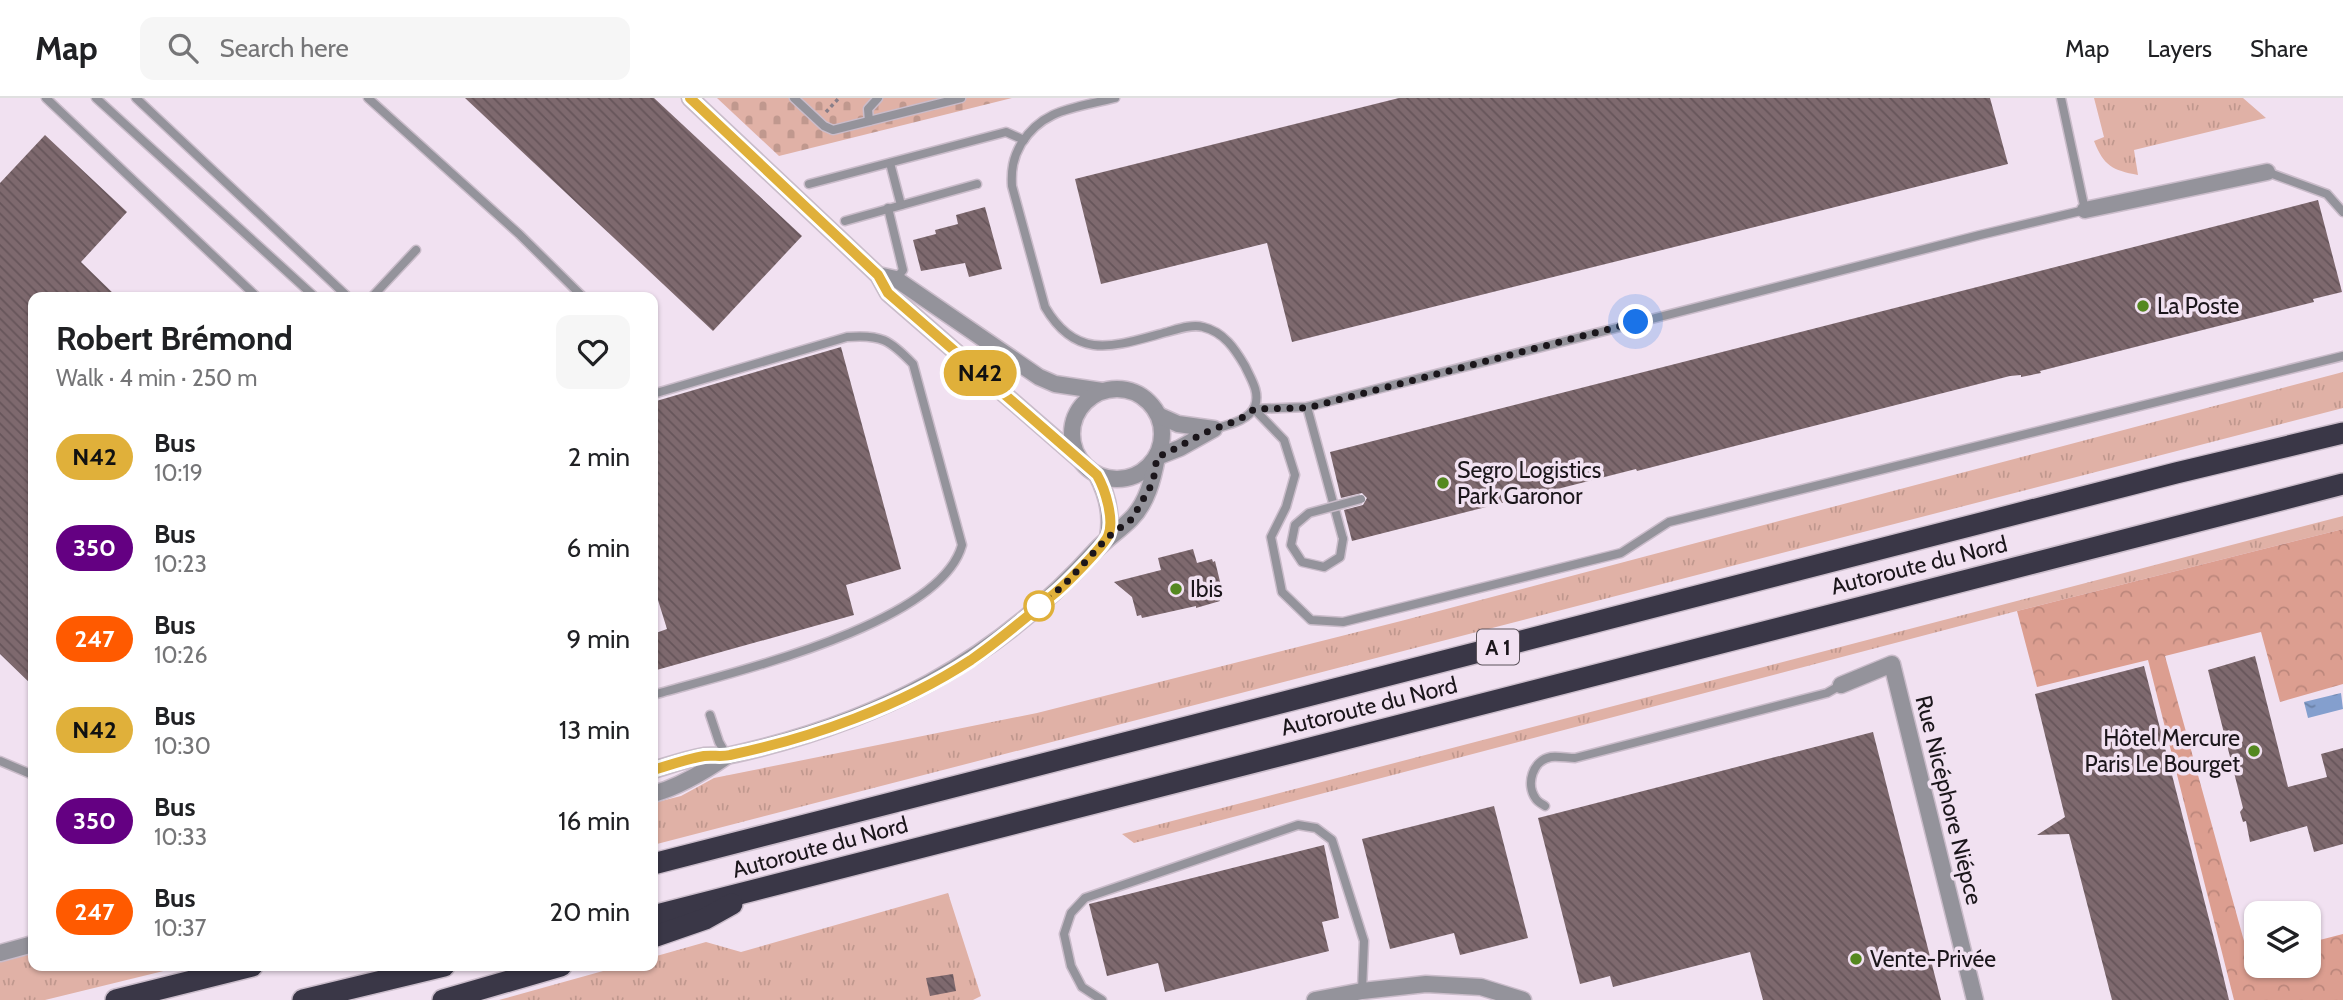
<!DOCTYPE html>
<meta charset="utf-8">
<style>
:root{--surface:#fff;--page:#f6f6f6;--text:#202124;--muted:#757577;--line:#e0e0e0}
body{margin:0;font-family:Cabin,sans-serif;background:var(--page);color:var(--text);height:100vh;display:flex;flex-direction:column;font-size:26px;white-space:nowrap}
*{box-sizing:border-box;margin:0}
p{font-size:23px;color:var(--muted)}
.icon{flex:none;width:38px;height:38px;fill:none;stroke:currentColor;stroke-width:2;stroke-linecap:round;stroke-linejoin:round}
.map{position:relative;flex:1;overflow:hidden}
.panel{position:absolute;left:28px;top:194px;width:630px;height:679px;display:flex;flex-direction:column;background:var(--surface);border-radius:14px;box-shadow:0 2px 5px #0004}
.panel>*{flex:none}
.badge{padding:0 14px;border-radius:23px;font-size:24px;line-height:46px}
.fabs{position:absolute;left:2244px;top:803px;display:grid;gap:14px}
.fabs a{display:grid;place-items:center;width:77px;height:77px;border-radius:14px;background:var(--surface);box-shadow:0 2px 5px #0004;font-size:35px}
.you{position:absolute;width:35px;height:35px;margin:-18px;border:5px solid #fff;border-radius:50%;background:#1a73e8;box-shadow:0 0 0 10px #1a73e833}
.map>.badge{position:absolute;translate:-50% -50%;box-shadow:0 0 0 4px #fff}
.round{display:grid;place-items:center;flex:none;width:74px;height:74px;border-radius:14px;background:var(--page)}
.overview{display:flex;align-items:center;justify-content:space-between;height:119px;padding:0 28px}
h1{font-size:33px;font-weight:700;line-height:52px}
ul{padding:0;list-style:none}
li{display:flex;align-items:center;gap:21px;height:91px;padding:0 28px}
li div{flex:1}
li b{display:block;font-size:26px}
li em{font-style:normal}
li .badge{min-width:77px;font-weight:700;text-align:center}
header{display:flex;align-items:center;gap:42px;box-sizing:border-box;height:98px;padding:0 35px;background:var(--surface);border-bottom:2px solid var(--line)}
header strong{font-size:33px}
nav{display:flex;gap:38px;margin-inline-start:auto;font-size:24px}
.search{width:490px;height:63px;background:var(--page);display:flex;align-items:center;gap:18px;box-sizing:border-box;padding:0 24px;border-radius:14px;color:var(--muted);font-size:26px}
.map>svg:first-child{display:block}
</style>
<header>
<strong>Map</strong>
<div class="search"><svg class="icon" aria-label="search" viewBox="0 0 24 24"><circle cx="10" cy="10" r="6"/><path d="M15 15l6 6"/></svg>Search here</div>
<nav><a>Map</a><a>Layers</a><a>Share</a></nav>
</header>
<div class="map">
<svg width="2343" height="902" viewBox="0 0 2343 902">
<defs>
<pattern id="grass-tufts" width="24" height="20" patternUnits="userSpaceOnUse" patternTransform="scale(1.75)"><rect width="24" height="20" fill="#e0b1a6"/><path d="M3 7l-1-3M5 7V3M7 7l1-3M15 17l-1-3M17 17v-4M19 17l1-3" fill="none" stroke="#c0988e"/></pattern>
<pattern id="forest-crowns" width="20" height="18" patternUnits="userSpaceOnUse" patternTransform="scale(1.75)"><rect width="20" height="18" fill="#dc9e90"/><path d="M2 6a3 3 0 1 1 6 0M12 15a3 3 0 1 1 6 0" fill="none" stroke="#bc877c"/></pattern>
<pattern id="cemetery-stones" width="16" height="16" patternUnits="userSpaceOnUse" patternTransform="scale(1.75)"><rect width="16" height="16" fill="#e0b1a6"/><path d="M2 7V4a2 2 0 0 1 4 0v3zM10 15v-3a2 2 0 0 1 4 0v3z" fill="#c0988e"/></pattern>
<pattern id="water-ripples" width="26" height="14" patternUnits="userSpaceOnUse" patternTransform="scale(1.75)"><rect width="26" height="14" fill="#849fce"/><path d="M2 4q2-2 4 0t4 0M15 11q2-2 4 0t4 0" fill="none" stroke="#6b81a6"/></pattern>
<pattern id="building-back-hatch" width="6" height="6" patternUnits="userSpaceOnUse" patternTransform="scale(1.75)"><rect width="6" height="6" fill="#7e696e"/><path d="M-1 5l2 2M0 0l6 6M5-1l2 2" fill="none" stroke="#66555a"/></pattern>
</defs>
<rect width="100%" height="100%" fill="#f1e1f1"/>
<g fill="url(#grass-tufts)">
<path d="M2094,0H2243L2266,20L2134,52L2138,77C2112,72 2104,68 2094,43L2104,39Z"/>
<path d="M2343,274V310L653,747V705L681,698L714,680L1037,615L1401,523Z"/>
<path d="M2343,418V431L2017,513L1134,745L1122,736Z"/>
<path d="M948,795L981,898L973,902H499L621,868H653V859L706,844L741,854Z"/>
<path d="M33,852V868H184L45,902H0V860Z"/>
</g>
<path fill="url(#forest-crowns)" d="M2343,431V586L2280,604L2261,534L2165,558L2249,861L2256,859V868H2308V845L2343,836V902H2234L2148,562L2037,589L2017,513Z"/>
<path fill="url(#cemetery-stones)" d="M717,0H1012L779,58Z"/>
<path fill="url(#water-ripples)" d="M2341,595L2343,611L2308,620L2304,604Z"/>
<g fill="url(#building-back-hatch)">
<path d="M465,0H654L802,138L713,233Z"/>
<path d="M1399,0H1990L2008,66L1292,244L1267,145L1101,186L1075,81Z"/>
<path d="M45,37L127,114L81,164L118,200H33V588L0,556V85Z"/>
<path d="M2318,102L2342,194L2313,201L2314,204L2040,273L2041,275L2021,279V277L2010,278L1637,373L1636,371L1352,443L1344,412L1363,407L1367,400L1362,395L1341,400L1330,354Z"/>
<path d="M985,109L1002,171L969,179L965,165L921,173L913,142L936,136L935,132L958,126L956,117Z"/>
<path d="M841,249L901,471L846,487L854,517L653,573V536L667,531L653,486V304Z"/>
<path d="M1193,451L1197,465L1212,461L1213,464L1215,463L1224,500L1219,501L1220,503L1196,510V508L1142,520L1141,517L1137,518L1132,499L1114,484L1161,472L1158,460Z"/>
<path d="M2255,558L2288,689L2327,679L2321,656L2343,650V746L2314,754L2307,728L2250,744L2246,723L2243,724L2240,714L2243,710L2208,572Z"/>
<path d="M2144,568L2217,852L2229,902H2112L2069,736L2037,737L2065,719L2035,596Z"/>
<path d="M1873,634L1941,902H1763L1750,854L1613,889L1610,878L1580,886L1538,720Z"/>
<path d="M1494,708L1528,840L1460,857L1454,835L1390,851L1362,741Z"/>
<path d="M1324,747L1339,820L1322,824L1329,853L1165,894L1158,865L1107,878L1089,806Z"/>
<path d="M953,876L956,893L930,898L926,880Z"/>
</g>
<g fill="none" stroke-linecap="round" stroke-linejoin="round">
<g stroke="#cabcca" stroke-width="11">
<g id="lane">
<path d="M46,0L258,200"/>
<path d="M96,0L316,200"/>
<path d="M136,0L349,200"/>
<path d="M368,0L519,136L584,200"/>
<path d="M794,0L824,28L833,32L961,0"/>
<path d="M1115,0C1077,10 1043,10 1021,46C1013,60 1011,72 1012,88L1045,209C1077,264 1115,248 1167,234C1178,231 1192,226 1203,229C1224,234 1235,251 1245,268C1251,281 1260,294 1255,308C1249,323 1227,327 1214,331"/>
<path d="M869,23L868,11L878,0"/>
<path d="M890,65L901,107"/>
<path d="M2267,74L2327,96L2343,114"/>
<path d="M809,86L1006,34L1024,42"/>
<path d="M888,110L903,172L896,181"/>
<path d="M845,123L977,86"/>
<path d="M371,200L416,152"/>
<path d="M653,296L847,239C881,236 890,242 913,266L962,447C940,528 725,576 653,597"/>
<path d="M1307,309L1343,441"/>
<path d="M1254,311L1284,342L1295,377L1286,409L1271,439L1282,494L1311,522L1343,524L1621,455L1669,424L2343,258"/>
<path d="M1254,311L1307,309L1980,137L2085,112L2061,0"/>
<path d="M710,617L719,644L727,658"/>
<path d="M0,663L33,677"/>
<path d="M1545,708C1542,706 1538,704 1536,701C1525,686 1533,662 1551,659C1558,658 1568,660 1575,660L1827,595L1841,587"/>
<path d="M1102,902L1082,889L1071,868L1064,836L1071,815L1085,800L1298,727L1316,730L1332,742L1364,843L1362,893"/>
</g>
</g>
<g stroke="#cabcca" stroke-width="19">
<g id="street">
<path d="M690,0L878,177L888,195L1079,361"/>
<path d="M2085,112L2267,74"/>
<path d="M878,177L896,181L1039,279L1055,286L1102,293"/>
<circle cx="1117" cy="336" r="45"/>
<path d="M1157,359L1180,350L1214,331L1178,326L1160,318"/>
<path d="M1097,377C1107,396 1112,418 1108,439"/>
<path d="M1841,587L1892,566L1975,902"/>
<path d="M653,672C670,667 687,661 704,658C713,657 722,659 731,657C876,625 995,564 1095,453C1106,441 1119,433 1131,421C1147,405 1153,381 1157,359"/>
<path d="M653,696C679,689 704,674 727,658"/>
<path d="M0,855L33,846"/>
<path d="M1315,902L1362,893L1426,886L1481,889L1523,902"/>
</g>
</g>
<g stroke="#cabcca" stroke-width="24">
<g id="highway">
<path d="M653,766L2176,375L2343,335"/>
<path d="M653,818L2343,386"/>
<path d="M653,839L705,821L732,806"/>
<path d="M116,902L252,868"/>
<path d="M303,902L444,868"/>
<path d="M443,902L561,868"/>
</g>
</g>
<path stroke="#887e88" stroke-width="3.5" stroke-dasharray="3.5 3.5" stroke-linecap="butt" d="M826,14L839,0"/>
<use href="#lane" stroke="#94939b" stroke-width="8"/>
<use href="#street" stroke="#94939b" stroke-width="16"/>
<use href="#highway" stroke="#3a3747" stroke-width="21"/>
<g stroke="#cabcca" stroke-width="11" stroke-linecap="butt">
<path id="lane-bridge" d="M1343,441L1340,459L1324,469L1302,464L1291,447L1295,427L1309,415L1361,401"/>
</g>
<use href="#lane-bridge" stroke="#94939b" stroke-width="8"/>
</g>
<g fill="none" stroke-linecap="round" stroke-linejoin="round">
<g stroke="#fff" stroke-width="16">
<path id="line" d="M653,672C670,667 687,661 704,658C713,657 722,659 730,657C812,640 901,608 971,562C1000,542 1027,519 1054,496C1065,487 1103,449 1108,438C1115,422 1105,391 1097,377L888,195L878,177L690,0"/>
</g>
<use href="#line" stroke="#e0b03a" stroke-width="10"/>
<path stroke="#1b161b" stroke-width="7" stroke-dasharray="0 12.6" d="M1039,508L1064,487L1108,439L1132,421L1153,384L1157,359C1177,351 1194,339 1214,331C1229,325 1241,323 1254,311L1307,310L1636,224"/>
</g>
<g fill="#548820" stroke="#f1e1f1" stroke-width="2.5">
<circle cx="2143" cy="208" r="7"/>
<circle cx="1443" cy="385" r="7"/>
<circle cx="1176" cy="491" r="7"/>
<circle cx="2254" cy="653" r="7"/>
<circle cx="1856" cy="861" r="7"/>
</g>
<circle fill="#fff" stroke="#e0b03a" stroke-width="3.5" cx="1039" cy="508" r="14"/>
<g text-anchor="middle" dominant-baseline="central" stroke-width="7" stroke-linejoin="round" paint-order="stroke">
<rect fill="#f1e1f1" stroke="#5b535b" stroke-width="2" x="1477" y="531.5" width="42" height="35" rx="5"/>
<g font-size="21" font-weight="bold" fill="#1b161b">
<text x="1498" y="549">A 1</text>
</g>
<g font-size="23" fill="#1b161b" stroke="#f1e1f1" text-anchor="start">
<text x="2157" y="208">La Poste</text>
<text x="1457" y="372">Segro Logistics<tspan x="1457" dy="26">Park Garonor</tspan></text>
<text x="1190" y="491">Ibis</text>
<text x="2240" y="640" text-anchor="end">Hôtel Mercure<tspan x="2240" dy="26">Paris Le Bourget</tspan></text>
<text x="1870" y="861">Vente-Privée</text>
</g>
<g font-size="23" fill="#1b161b" stroke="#f1e1f1">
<text transform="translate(1919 467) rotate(-14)">Autoroute du Nord</text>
<text transform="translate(1369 608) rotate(-14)">Autoroute du Nord</text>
<text transform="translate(1949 702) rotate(76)">Rue Nicéphore Niépce</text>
<text transform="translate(820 749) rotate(-15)">Autoroute du Nord</text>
</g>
</g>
</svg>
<div class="fabs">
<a><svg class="icon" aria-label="layers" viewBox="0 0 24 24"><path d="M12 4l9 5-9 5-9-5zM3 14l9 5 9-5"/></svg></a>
</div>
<div class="you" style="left:1636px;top:224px"></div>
<b class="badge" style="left:980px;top:275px;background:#e0b03a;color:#111">N42</b>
<section class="panel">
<div class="overview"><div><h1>Robert Brémond</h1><p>Walk · 4 min · 250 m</p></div><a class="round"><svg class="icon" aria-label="heart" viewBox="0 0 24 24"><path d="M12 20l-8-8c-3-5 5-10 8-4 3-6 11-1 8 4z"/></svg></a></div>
<ul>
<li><span class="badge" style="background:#e0b03a;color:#111">N42</span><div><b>Bus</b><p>10:19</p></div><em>2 min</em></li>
<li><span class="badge" style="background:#640082;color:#fff">350</span><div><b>Bus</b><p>10:23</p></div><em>6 min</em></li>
<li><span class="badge" style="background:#ff5a00;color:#fff">247</span><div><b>Bus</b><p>10:26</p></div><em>9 min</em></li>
<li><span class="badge" style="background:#e0b03a;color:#111">N42</span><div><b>Bus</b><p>10:30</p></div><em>13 min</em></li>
<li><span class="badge" style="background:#640082;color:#fff">350</span><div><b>Bus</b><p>10:33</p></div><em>16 min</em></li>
<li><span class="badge" style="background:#ff5a00;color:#fff">247</span><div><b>Bus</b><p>10:37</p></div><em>20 min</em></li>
</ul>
</section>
</div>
